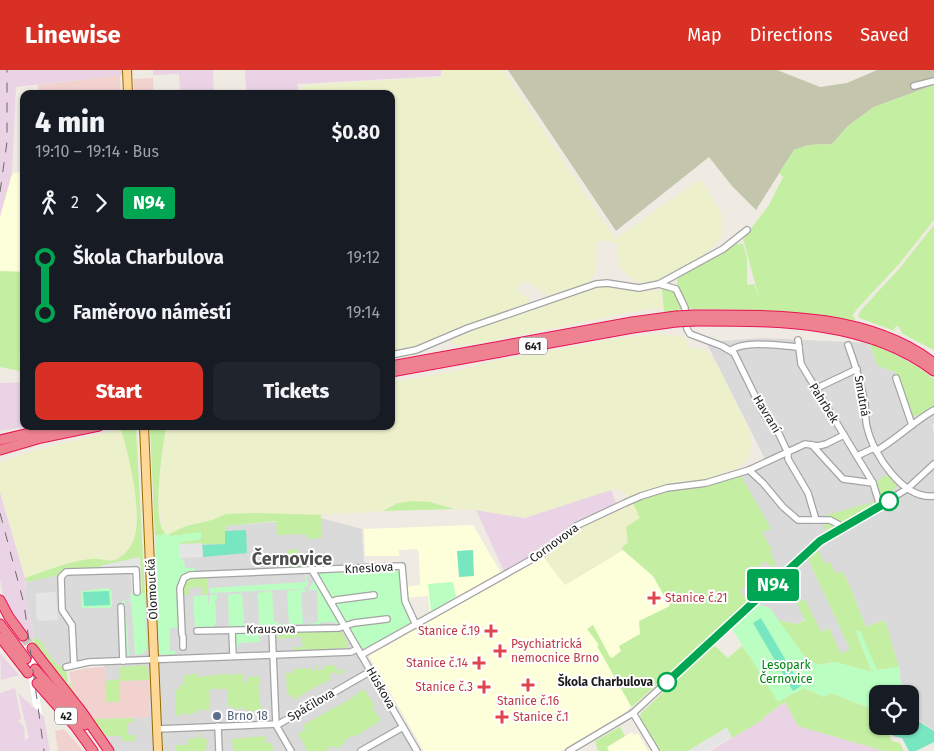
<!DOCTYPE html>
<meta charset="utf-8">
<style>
:root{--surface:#171b24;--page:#20242c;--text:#f1f3f6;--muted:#9ea1a6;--accent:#d93025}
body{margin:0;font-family:"Fira Sans",sans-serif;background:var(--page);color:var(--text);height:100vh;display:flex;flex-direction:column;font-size:19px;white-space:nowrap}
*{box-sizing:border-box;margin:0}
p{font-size:16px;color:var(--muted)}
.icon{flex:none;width:28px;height:28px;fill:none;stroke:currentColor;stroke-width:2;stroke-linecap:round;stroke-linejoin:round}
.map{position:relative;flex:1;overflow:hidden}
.side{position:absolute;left:20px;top:20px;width:375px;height:340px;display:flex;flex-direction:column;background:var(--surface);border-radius:10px;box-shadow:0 1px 4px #0004}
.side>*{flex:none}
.badge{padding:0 10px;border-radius:4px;font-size:18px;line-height:32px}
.buttons{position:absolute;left:869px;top:615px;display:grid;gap:10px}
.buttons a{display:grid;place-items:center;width:50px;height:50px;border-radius:10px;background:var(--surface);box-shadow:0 1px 4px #0004;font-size:25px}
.map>.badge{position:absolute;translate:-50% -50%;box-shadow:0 0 0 2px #fff}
.legs{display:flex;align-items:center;gap:8px;height:55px;padding:0 15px;font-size:16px}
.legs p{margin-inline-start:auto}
.head{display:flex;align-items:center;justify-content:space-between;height:85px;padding:0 15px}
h1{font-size:28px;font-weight:800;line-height:38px}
.button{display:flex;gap:10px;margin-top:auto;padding:10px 15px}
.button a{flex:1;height:58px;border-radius:10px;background:var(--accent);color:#fff;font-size:20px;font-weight:800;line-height:58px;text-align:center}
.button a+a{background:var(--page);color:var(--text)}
ul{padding:0 15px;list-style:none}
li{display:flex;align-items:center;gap:18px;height:55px;font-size:19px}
li i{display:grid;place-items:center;width:8px;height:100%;margin:0 6px;background:currentColor}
li i::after{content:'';width:12px;height:12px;margin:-6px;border:4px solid;border-radius:50%;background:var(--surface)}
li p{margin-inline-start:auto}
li:first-child i{background:linear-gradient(#0000 50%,currentColor 0)}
li:last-child i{background:linear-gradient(currentColor 50%,#0000 0)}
header{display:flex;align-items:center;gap:30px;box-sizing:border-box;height:70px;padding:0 25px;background:var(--accent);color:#fff}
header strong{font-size:24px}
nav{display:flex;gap:28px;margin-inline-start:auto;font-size:18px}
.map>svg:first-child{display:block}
</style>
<header>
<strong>Linewise</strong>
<nav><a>Map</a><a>Directions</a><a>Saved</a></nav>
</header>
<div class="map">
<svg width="934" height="681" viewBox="0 0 934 681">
<rect width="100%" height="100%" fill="#efebe2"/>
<g fill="#dbdada">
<path d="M763,268L869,273L878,296L895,302L911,348L934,338V353L932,355L934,364V660L910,645V624H902L899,597L884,550L866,557L849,514L842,501L836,504L825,494L808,489L850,579L841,584L829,558L821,562L805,549L797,554L777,550L770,538L748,531L742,525L721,479L740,404L766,391L706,272Z"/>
<path d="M321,448L362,459L364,493L399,559L362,580L421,681H109L88,649L150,647V631L106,632L104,592L65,594L58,597L45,579L42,572L34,567L25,523L26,512L60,505L65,500L100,497L137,488L142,523H157L159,582L170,581V557L178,558L185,499L184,491L180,488L202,473L225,461L224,456Z"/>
</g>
<g fill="#f2d2cf">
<path d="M120,5L121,24H38V15Z"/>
<path d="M153,8L154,24H134L133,9Z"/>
<path d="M105,597L106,632H120L119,611L149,610L150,647L93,649L85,639L78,634L73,622L69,602L87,598Z"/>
<path d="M64,659L80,677L83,681H58L55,661Z"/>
</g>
<g fill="#e9d3e4">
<path d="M0,0H122V5L16,17L12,104L0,147Z"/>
<path d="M153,0H213L214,24H180L179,4L153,5Z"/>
<path d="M245,0H441V6L298,14V24H243V21L246,20Z"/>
<path d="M24,312V356H31L0,361V313Z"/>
<path d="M611,420L616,433L573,456L540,482L505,503L476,440L524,448Z"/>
<path d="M0,422L25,508V523L35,573L22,561L4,531L0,509Z"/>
<path d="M0,583L19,605L1,610Z"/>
<path d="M15,618L21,649L18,650L24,657L25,671L29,667L18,623L44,647L50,681H0V623Z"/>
<path d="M785,632L798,656L884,681H710L764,649L763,648Z"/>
</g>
<g fill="#fdffdb">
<path d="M24,101V202L0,201V147L12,104Z"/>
<path d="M473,455L501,503L430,544L428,526L406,528L405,517L420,515L419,484L417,479L399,480V486H365L364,459Z"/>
<path d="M623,480L653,506L670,536L640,551V564L619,576L621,581L608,595L631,636L623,645L561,681H424L369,586L543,486L565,515Z"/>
<path d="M632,662L634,665L638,663L648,681H609L607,677Z"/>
</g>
<path fill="#c4c5ad" d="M508,0H777L820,17L847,13L877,0H934V15L874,37L848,56L832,74L809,75L794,80L756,140L732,116L709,87L616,161Z"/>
<g fill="#ecf0cb">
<path d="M442,0H503L615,169L699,110L704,113L721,144L723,157L721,168L707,182L658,210L646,213L635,211L619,198L617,173L609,171H597L595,203L591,210L587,213L547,226L529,212H524L517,219L530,230V233L472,253L415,277L391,282V24H299L300,20L305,15L442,7Z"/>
<path d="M597,217H608L636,221L661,220L663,238H652L481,273L457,276L452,273V270L466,263Z"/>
<path d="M655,264L684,266L689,278L702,279L710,284L717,294L750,362L751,374L749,388L739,397L708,409L678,413L630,428L619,419L611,420L524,448L476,440L454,439L430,432L389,437L383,441L361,443L308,445L226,444L212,450L186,456L169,464L164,463L162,458L158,422L166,356H391V312L457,301L494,291L618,268Z"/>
<path d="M116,360H121L129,383L134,412L137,450L134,470L127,481L117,489L108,491L92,489L25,508L0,422V392L36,380Z"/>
<path d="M632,431L641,448L628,473L622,477L623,480L565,515L543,486L578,457Z"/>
</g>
<g fill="#c4efa2">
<path d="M934,15V150L900,193L856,240L852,246L855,248L854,252C799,240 743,239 687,239C685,225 674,219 678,207C692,198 727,171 743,174L747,188V213L748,215L754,214L759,228L743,169L769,135L783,107L779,103L794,80L809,75L832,74L848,56L874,37Z"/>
<path d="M934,155V280L903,264L898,256L894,258L895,261L859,248L858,246L861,240L899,199Z"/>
<path d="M0,201L24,202V281H19L20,301L0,297Z"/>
<path d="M662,218H667L675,222L683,239L664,243Z"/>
<path d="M869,273C892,283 915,293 934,309V338L911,348L895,302L878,296Z"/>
<path d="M150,356H166C163,376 151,451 165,463L162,465L155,466Z"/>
<path d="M136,358L145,523H142L140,487L100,497L65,500L60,505L26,512L25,508C46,501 69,491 91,489C100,488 109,493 117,489C124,486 132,476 134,469C143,445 129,384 121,360Z"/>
<path d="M889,403L897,417L880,428L874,413Z"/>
<path d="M740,404L771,459L762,462L772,480L770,481L776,494L772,498L766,491L757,498L763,504L758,509L752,496L747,498L750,505L748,507L749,513L740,521L748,531L633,636H631L597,576L599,575L587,559L593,555L610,587L612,588L621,581L619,576L640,564L639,551L670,536L653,506L623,480L622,477L628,473L626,457L640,448L632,431L658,422Z"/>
<path d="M412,431L430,432L454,439L383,441L398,433Z"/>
<path d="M877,431L876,436L828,464L820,447Z"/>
<path d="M256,443L322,445L320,448H321L322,468L307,469L306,464L277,465L276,451L225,456L226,474H179L180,472L201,469V463L170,466L169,464L186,456L212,450L226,444Z"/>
<path d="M298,479V485H304L306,497L285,498L284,494L288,493L287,480Z"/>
<path d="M818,480L825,494L830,492L836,504L842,501L849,514L866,557L885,550L899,597L877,600L856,562L872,602L835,592L819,595L813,593L804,586L777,550L797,554L805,550L797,533L805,529L821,562L829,558L841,584L850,579L808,489Z"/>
<path d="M207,506L208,524H202L201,517L190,518V525H183L184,511L189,508Z"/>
<path d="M340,559L348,573L346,578L294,580V577H303L301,567L276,569L279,567L278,563H277L291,561V565H293V561Z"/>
<path d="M34,567L42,572L45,579L58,596L65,594L68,611L64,618L32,575L31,570L34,573Z"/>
<path d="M714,575L728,588L742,576L751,588L804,618L824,627L831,623L869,638L877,644L878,656H885L892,671L900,673L904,681H884L798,656L785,632L764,647V649L732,668L726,658L688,681H659L640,648L641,643Z"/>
<path d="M145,595L148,598L149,610L120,611V632H106L105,611L119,609V597Z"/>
<path d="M315,595H318V600H324V596L336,595L337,602L345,599L346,601L339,605L336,602L329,604L331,609L308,621L295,630L292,625H287L286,603H294V599L312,598V601H315Z"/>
<path d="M197,603V607L226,604L232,606V604H243L244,612H248V607L260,606V616H258V618L260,621V635H261L262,642L244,640V637L239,639L237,637V639H234L233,637L228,636L227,619H210V641L199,639L198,643H192V645L181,643V645L176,646L175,620L179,619V615H184L183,606Z"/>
<path d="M70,612L78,633L85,639L93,649L134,648V652L128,653V665H136L135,671H122L121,666H104L93,649H88L66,619Z"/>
<path d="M364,619L375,636L372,638L381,650L355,667L353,665L344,671L345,673L336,679L334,676L331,678L329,676L327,677L329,680L328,681H307L298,663L305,660L303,655L350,629L355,637L350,629Z"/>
<path d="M620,657L625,666L607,677L609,681H598L595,671Z"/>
<path d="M199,660H200L201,669H207L206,681H176V675H187V669L198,668L200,666Z"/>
<path d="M265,666V674L270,672L274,679L271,681H233L232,669Z"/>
</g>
<g fill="#bafec2">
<path d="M201,462V469L180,472V487L184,491L185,498H194L196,501L182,507L180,555H178V558H170V581H175V584L162,585L159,582L155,466L162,465L165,463L170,466Z"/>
<path d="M396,498L400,504L412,554L373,576L363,579L351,563L320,508V504L322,502Z"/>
<path d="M300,503H306L308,515L303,519L210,523L209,518L306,512L305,504H300Z"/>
<path d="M315,510L338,552L339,554L337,555L336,552H321L319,557H314L309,554L318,552L317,520H308Z"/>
<path d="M453,512L456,527L431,542L428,514Z"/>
<path d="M108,518L112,522V536L110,538H82L81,521Z"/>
<path d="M305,519V522H301L303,554H290V557L280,556V552L281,555L289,554L287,521Z"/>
<path d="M272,521L274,552H278L279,555L277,557L251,558L250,553L251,556L259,555L258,523Z"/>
<path d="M145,523L147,579L142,584L135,585L131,531H125L129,585H124L122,531L131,530L130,524Z"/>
<path d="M242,523L244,554L247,555L229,557L228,525Z"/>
<path d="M217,524V529L215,530L216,552L214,557L198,558L200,548L197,559H195L193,526L208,525V536L210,525Z"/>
<path d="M759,535L770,538L804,586L813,593L819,595L835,592L872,602L856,561L860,560L877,600L899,597L902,624H878L877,644L869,638L831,623L824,627L804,618L778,632L732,559Z"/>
<path d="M259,562L260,572L239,573L237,582H236L235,564Z"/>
</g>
<g fill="#78e6c1">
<path d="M246,460L247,483L203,487L202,475L225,474V461Z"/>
<path d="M473,480L474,506L459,507L457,481Z"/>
<path d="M109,521L110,535L84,536L83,522Z"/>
<path d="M761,548L801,616L793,621L753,553Z"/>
<path d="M910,646L934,661V672L916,681H909L902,668L893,666L888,656H910Z"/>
</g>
<g fill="#e5e5e5">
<path d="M202,473L203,487L180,488L179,474Z"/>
<path d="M140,487L142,523L132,524L130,502L98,499L103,495Z"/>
<path d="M56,522L58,550L39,551L36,546V523Z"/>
<path d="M727,658L732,667L707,681H688Z"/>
</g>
<path fill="#fff" d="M22,561L31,570L42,644L33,636Z"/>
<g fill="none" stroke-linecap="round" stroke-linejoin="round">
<path stroke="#c5c2bb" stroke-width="9" stroke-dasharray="9 4.5" stroke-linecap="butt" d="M23,566L32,578"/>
<g stroke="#a4a4a4" stroke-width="8">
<g id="minor">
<path d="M914,16L934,11"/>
<path d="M659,214L723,179L747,160"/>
<path d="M798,270L801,294L873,413L880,436"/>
<path d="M848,275C855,294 861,314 865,334C866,342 865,350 867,357C873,384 903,430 934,426"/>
<path d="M731,280C747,270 781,276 799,277"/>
<path d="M391,285L416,280L468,258L596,214L607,213L639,218L659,214L676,219L685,238L687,259L690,264L722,276L734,283L764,344L779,364L788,383V389L808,423L816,450"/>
<path d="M896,308L912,355"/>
<path d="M815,319L857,299"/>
<path d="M812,375L843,409L873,413"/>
<path d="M876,381C897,369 913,352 934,340"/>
<path d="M857,386L874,378"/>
<path d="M749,400L763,413L783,437L798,450H830L843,457"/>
<path d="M312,500L417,681"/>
<path d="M331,532L336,530L374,525"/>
<path d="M121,537L123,591"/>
<path d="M272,560L276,655L291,681"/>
<path d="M197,561L339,558L354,553L387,549"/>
<path d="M232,561L233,586"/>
<path d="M182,564L180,518L184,508L190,505L402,496L405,531L416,555"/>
<path d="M183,567V577"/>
<path d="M361,585L545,482L576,456L625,433L641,426L667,418L706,413L749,400L805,374L818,376L826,374L844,365"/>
<path d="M74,595L72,555L62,540L61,507L66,502L136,500L137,522"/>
<path d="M66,597L89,592L351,582L357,579"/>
<path d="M633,643L656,681"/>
<path d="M218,656L219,681"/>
<path d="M158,659L279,654L371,601"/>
<path d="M361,681L403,657"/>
<path d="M569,681L633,643L820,471L907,419L934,394"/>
</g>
</g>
<g stroke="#966b00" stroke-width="10">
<g id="major">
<path d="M127,0L128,24"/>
<path d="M144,356L158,681"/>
</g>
</g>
<g stroke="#e91352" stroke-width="11">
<g id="highway">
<path d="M695,245C774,245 867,242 934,293"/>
<path d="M695,251C776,251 867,250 934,301"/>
<path d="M391,296L632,252L676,246"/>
<path d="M391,302L633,258L676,252"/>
<path d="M0,370L59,356"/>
<path d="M0,380L41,368L99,356"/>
<path d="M0,530L9,547L23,566"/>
<path d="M0,554L26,589"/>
<path d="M0,567L28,603"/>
<path d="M32,578L82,642L109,681"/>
<path d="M35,599L85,655"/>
<path d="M37,613L75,656L93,681"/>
</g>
</g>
<use href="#minor" stroke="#fff" stroke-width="5.5"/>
<use href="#major" stroke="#ffd797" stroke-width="8"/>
<use href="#highway" stroke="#ef8291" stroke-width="9"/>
<g stroke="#6b6b6b" stroke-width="1" stroke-dasharray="10 10" stroke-linecap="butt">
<path d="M0,122L7,72V0"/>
<path d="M0,443L24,534L44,681"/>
</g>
<g stroke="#e91352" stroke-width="11" stroke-linecap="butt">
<g id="highway-bridge">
<path d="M676,246L695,245"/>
<path d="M676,252L695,251"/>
</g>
</g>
<use href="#highway-bridge" stroke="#ef8291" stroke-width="9"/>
</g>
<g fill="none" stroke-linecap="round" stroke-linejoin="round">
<g stroke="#fff" stroke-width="11">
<path id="line-1" d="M667,612L820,471L889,431"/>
</g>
<use href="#line-1" stroke="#00a651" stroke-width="8"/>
</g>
<g fill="#fff" stroke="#00a651" stroke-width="2.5">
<circle cx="889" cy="431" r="9"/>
<circle cx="667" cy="612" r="9"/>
</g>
<g fill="#e0444e" stroke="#fff" stroke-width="2">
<path d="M651.5 520.5h5v5h5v5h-5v5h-5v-5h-5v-5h5z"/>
<path d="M488.5 553.5h5v5h5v5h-5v5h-5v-5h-5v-5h5z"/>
<path d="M497.5 573.5h5v5h5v5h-5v5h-5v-5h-5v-5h5z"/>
<path d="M476.5 585.5h5v5h5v5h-5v5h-5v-5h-5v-5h5z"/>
<path d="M525.5 607.5h5v5h5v5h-5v5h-5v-5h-5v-5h5z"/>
<path d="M481.5 609.5h5v5h5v5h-5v5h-5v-5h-5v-5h5z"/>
<path d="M499.5 639.5h5v5h5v5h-5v5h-5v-5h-5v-5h5z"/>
</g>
<circle fill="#5c6f8a" stroke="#fff" stroke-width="2" cx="217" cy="646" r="5"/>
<g text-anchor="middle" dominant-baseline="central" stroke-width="4" stroke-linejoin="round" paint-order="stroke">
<g fill="#fff" stroke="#616161" stroke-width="1">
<rect x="519" y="267.5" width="28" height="17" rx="4"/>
<rect x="55" y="637.5" width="22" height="17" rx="4"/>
</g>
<g font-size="11" font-weight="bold" fill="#1d1d1d">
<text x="533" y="276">641</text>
<text x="66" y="646">42</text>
</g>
<g font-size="12" fill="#1d1d1d" stroke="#fff">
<text transform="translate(862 326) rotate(80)">Smutná</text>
<text transform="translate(824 333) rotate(58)">Pahrbek</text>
<text transform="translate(767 344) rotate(59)">Havraní</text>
<text transform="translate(554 473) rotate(-36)">Cornovova</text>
<text transform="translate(369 498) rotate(-3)">Kneslova</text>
<text transform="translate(152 519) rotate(-93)">Olomoucká</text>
<text transform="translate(271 559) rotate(-1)">Krausova</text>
<text transform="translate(381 618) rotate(60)">Húskova</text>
<text transform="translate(311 635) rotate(-30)">Spáčilova</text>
</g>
<g font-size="12" fill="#be3a42" stroke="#fff" text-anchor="start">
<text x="665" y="528">Stanice č.21</text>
<text x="480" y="561" text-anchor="end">Stanice č.19</text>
<text x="511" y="574">Psychiatrická<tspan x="511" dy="14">nemocnice Brno</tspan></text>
<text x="468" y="593" text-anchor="end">Stanice č.14</text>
<text x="473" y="617" text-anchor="end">Stanice č.3</text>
<text x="528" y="631" text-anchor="middle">Stanice č.16</text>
<text x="513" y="647">Stanice č.1</text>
</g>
<g font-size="12" fill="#018512" stroke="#fff">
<text x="786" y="595">Lesopark<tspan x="786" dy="14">Černovice</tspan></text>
</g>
<g font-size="12" font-weight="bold" fill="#1d1d1d" stroke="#fff" text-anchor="end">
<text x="653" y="612">Škola Charbulova</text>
</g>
<g font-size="12" fill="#4e5e75" stroke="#fff" text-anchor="start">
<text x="227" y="646">Brno 18</text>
</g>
<g font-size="18" font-weight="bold" fill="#505050" stroke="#fff">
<text x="292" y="489">Černovice</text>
</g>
</g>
</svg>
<div class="buttons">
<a><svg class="icon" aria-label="locate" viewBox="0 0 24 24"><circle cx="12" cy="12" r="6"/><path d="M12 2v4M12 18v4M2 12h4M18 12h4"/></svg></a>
</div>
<b class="badge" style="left:773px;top:515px;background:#00a651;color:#fff">N94</b>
<section class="side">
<div class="head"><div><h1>4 min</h1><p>19:10 – 19:14 · Bus</p></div><b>$0.80</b></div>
<div class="legs"><svg class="icon" aria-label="walk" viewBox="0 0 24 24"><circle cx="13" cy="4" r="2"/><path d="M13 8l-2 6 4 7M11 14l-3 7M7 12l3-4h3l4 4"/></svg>2<svg class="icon" aria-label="forward" viewBox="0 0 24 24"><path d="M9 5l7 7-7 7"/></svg><b class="badge" style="background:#00a651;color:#fff">N94</b></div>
<ul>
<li><i style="color:#00a651"></i><b>Škola Charbulova</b><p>19:12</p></li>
<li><i style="color:#00a651"></i><b>Faměrovo náměstí</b><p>19:14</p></li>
</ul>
<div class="button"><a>Start</a><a>Tickets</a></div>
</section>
</div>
